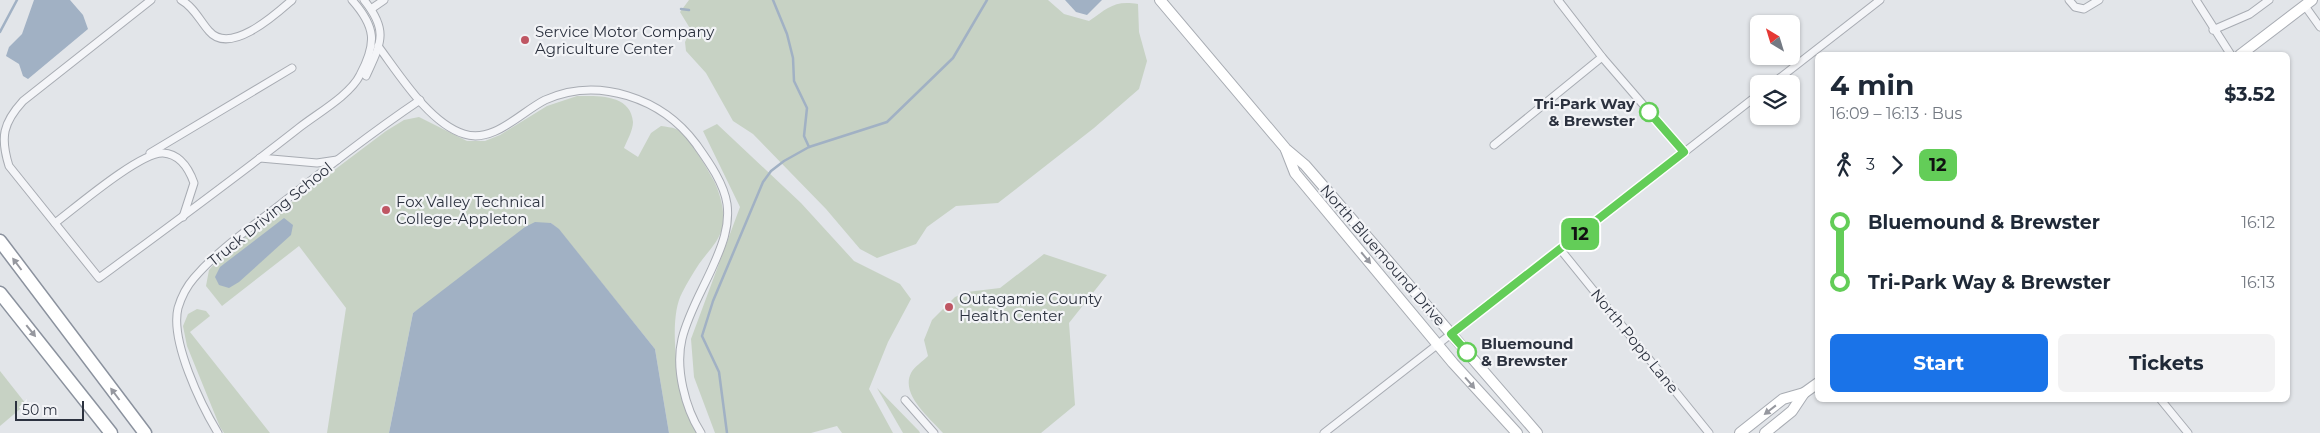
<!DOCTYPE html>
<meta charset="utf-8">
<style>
:root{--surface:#fff;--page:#f2f2f3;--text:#1f2937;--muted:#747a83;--accent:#1a73e8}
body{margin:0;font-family:Montserrat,sans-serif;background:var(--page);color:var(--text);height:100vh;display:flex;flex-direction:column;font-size:19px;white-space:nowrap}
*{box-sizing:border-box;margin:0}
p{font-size:16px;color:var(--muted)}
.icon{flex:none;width:28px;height:28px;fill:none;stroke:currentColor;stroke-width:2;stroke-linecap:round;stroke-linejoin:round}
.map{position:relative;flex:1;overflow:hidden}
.side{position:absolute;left:1815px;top:52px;width:475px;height:350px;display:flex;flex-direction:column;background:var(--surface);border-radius:8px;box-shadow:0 1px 4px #0004}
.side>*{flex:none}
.badge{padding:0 10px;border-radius:8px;font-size:18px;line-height:32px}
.needle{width:32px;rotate:322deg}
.buttons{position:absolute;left:1750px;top:15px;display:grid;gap:10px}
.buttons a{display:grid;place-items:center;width:50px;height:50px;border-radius:8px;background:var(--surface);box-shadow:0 1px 4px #0004;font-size:25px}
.scale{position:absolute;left:15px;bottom:12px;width:69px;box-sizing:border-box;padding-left:5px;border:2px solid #2c323f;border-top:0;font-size:14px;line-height:18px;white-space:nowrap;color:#2c323f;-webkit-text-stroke:4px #f2f3f6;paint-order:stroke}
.map>.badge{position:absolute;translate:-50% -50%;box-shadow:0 0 0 2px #fff}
.legs{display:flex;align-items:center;gap:8px;height:55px;padding:0 15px;font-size:16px}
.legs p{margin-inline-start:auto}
.summary{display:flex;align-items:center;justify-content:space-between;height:85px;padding:0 15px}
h1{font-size:28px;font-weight:700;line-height:38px}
.action{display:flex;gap:10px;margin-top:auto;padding:10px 15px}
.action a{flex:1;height:58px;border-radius:8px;background:var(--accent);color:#fff;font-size:20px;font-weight:700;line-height:58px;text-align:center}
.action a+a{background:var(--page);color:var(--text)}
ul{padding:0 15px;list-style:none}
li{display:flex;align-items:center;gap:18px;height:60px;font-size:19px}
li i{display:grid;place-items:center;width:8px;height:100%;margin:0 6px;background:currentColor}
li i::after{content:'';width:12px;height:12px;margin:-6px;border:4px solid;border-radius:50%;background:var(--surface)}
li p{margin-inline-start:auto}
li:first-child i{background:linear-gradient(#0000 50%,currentColor 0)}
li:last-child i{background:linear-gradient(currentColor 50%,#0000 0)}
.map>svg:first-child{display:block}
</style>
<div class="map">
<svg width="2320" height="433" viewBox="0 0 2320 433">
<rect width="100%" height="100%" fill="#e2e5e9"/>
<g fill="#c7d2c4">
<path d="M689,0H1048L1064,14L1089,21C1108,8 1114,0 1138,4L1139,32L1147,61L1139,89L1094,128L998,203L956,206L927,227L916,244L877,258L860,249L826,209L753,134L733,121L706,73L686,51L685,42L691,30L680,12Z"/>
<path d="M577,96C598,96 631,94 633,122C633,130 627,141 624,148L638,157L651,133L661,126C666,127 672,127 676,129C687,133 708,170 714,181C720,193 725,212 723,225C720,241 708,251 699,264C693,273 687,283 682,293C666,322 679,406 697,433H669L655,349L559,230L551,223L413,313L389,433H327L346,308L299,246L222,306L206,286L209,270L224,253L386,131L404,120L419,117L467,141H485L500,135L547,106Z"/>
<path d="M717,124L801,203L854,261L900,284L911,299L888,342L869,389L893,433H842L837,426L811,433H715L694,377L691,339L740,207L703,131Z"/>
<path d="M1044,254L1107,275L1069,323L1075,405L1041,433H943C931,419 900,395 911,373C914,367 923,361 928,356L924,340L932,320L955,297L967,292L1000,288Z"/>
<path d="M197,309L206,311L210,316L190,332L270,433H224L220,427L187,346L183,326L188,314Z"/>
<path d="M0,371L26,404L0,426Z"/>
<path d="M877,388L919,431L920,433H903Z"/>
</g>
<g fill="#a1b1c4">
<path d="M34,0H70L83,15L88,29L28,79L23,76L19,64L6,56L9,47L22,34Z"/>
<path d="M1065,0H1102L1087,15L1076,12Z"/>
<path d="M284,218L293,225L291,235L239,282L229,288L219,285L215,277L220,267Z"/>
<path d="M535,222L551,223L559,229L655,349L669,433H389L413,313L525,227Z"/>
</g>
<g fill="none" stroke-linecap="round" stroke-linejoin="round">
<g stroke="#a1b1c4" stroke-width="2.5">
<path d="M773,0L787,34L793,58L794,81L807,108L804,136L809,147"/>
<path d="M681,9L689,10"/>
<path d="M0,32L17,0"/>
<path d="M727,433L719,372L702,336L713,301L763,182L771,171L784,161L809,147L887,122L953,58L987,0"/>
</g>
<g stroke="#a8acb3" stroke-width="9">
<g id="minor">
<path d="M151,0L23,101C3,123 0,137 9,166L99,278C167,228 234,179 300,127C318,113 350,95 360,75C377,43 376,27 352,0"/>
<path d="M181,0C194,7 200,21 209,31C230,56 276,14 292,0"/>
<path d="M364,0C389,31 381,43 366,76"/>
<path d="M1558,0L1602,57L1684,152"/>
<path d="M2069,0L2075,7L2084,9L2099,0"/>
<path d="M2196,0L2231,55"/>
<path d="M2305,6L2320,27"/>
<path d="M371,9L384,0"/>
<path d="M2213,30L2250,14L2269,0"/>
<path d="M378,46C399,74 429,123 464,134C493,144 521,112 545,100C598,76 662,98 696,144C708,161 724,183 727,204C730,226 722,246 713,266C703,289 688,314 682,339C675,368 685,408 701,433"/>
<path d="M1772,84L1880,0"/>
<path d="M1494,145L1602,57"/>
<path d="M150,153L292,68"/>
<path d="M260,158L317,163L337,160"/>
<path d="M55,223C75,208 140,152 163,153C180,154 189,169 194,183L183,217"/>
<path d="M1560,249L1709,433"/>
<path d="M905,400L934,433"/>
<path d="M2161,400L2188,433"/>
<path d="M218,433C201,405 170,341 178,308C181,298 187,286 194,278C218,250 249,229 277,207C324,170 371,133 420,100"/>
<path d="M1324,433L1759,94"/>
</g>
</g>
<g stroke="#a8acb3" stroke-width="12">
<g id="secondary">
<path d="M1160,0L1286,149L1305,165L1537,433"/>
<path d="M2240,55L2312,0"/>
<path d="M1286,150L1295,173L1453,363L1517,433"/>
<path d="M1740,433L1783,399L1804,393"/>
<path d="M1765,433L1792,411L1804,393L1818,383"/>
</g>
</g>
<g stroke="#8b929e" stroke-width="15">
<g id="motorway">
<path d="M0,241L145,433"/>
<path d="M0,293L111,433"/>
</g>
</g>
<use href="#minor" stroke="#f4f5f8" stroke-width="7"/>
<use href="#secondary" stroke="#fff" stroke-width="10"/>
<use href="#motorway" stroke="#fff" stroke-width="12"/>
</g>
<defs><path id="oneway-solid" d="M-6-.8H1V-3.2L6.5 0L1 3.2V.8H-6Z" transform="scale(1.25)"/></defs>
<g fill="#96989f">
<use href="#oneway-solid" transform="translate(1366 258) rotate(50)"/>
<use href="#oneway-solid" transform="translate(17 264) rotate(-127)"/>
<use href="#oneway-solid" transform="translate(31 331) rotate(51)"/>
<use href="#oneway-solid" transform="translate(1470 383) rotate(49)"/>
<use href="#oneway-solid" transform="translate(115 394) rotate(-127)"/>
<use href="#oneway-solid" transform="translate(1770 410) rotate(142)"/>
</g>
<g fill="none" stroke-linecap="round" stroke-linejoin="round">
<g stroke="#fff" stroke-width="11">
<path id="line-1" d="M1467,352L1451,334L1684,152L1649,112"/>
</g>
<use href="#line-1" stroke="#63cd58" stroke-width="8"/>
</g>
<g fill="#bf5663" stroke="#f2f3f6" stroke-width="2">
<circle cx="525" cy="40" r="5"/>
<circle cx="386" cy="210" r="5"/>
<circle cx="949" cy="307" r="5"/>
</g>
<g fill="#fff" stroke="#63cd58" stroke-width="2.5">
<circle cx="1649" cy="112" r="9"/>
<circle cx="1467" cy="352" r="9"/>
</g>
<g text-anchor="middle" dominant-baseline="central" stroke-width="4.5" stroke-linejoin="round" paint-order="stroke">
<g font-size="15" fill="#2c323f" stroke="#f2f3f6" text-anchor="start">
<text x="535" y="31">Service Motor Company<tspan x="535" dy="17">Agriculture Center</tspan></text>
<text x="396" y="201">Fox Valley Technical<tspan x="396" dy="17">College-Appleton</tspan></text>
<text x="959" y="298">Outagamie County<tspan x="959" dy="17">Health Center</tspan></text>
</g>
<g font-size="15" font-weight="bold" fill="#2c323f" stroke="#f2f3f6" text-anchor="end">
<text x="1635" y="103">Tri-Park Way<tspan x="1635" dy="17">&amp; Brewster</tspan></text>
<text x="1481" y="343" text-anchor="start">Bluemound<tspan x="1481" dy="17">&amp; Brewster</tspan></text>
</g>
<g font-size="15" fill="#2c323f" stroke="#f2f3f6">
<text transform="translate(270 214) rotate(-39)">Truck Driving School</text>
<text transform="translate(1383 255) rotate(49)">North Bluemound Drive</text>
<text transform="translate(1635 341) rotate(51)">North Popp Lane</text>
</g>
</g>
</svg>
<div class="buttons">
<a><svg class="needle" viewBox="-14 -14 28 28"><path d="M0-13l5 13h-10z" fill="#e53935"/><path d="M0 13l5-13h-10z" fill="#747a83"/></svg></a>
<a><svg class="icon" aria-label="layers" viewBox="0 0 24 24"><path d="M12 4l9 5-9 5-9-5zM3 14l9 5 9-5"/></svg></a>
</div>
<div class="scale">50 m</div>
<b class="badge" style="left:1580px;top:234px;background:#63cd58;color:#111">12</b>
<section class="side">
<div class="summary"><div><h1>4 min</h1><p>16:09 – 16:13 · Bus</p></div><b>$3.52</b></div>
<div class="legs"><svg class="icon" aria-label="walk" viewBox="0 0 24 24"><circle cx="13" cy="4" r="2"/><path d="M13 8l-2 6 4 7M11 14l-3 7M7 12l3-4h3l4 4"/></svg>3<svg class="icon" aria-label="forward" viewBox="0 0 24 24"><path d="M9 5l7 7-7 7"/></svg><b class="badge" style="background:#63cd58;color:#111">12</b></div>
<ul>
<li><i style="color:#63cd58"></i><b>Bluemound &amp; Brewster</b><p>16:12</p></li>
<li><i style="color:#63cd58"></i><b>Tri-Park Way &amp; Brewster</b><p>16:13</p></li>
</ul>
<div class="action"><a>Start</a><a>Tickets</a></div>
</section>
</div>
